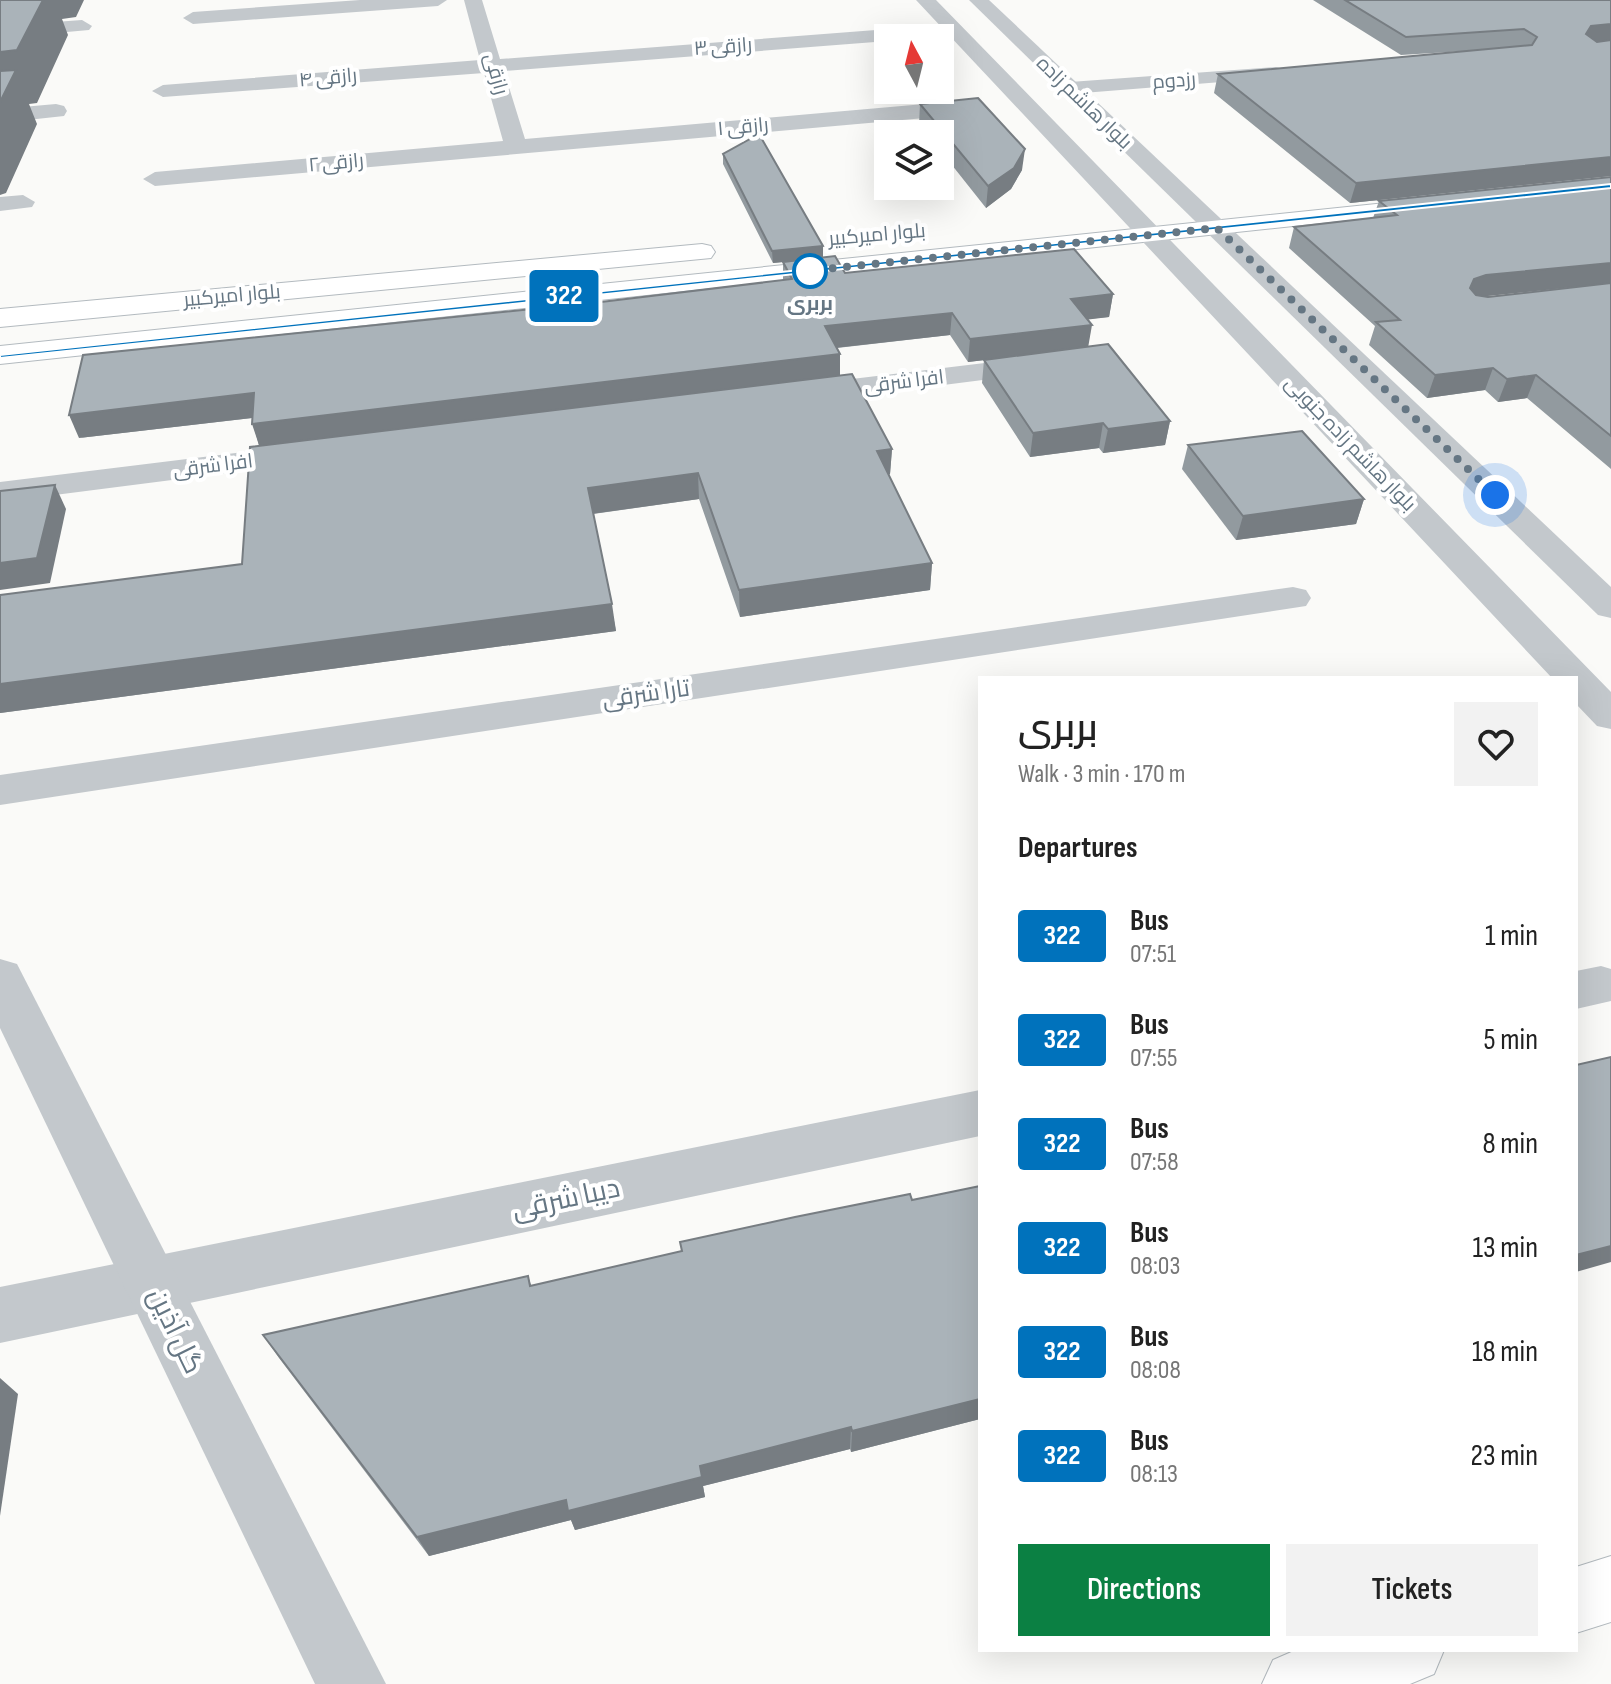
<!DOCTYPE html>
<meta charset="utf-8">
<style>
:root{--surface:#fff;--page:#f2f2f2;--text:#222;--muted:#767676;--accent:#0b8043}
body{margin:0;font-family:"Sofia Sans Condensed",Cairo,sans-serif;background:var(--page);color:var(--text);height:100vh;display:flex;flex-direction:column;font-size:30px;white-space:nowrap}
*{box-sizing:border-box;margin:0}
p{font-size:26px;color:var(--muted)}
.icon{flex:none;width:44px;height:44px;fill:none;stroke:currentColor;stroke-width:2;stroke-linecap:round;stroke-linejoin:round}
.map{position:relative;flex:1;overflow:hidden}
.side{position:absolute;left:978px;top:676px;width:600px;height:976px;display:flex;flex-direction:column;background:var(--surface);border-radius:0px;box-shadow:0 8px 32px #0002}
.side>*{flex:none}
.badge{padding:0 16px;border-radius:6px;font-size:28px;line-height:52px}
.needle{width:52px;rotate:353deg}
.tools{position:absolute;left:874px;top:24px;display:grid;gap:16px}
.tools a{display:grid;place-items:center;width:80px;height:80px;border-radius:0px;background:var(--surface);box-shadow:0 8px 32px #0002;font-size:40px}
.you{position:absolute;width:40px;height:40px;margin:-20px;border:6px solid #fff;border-radius:50%;background:#1a73e8;box-shadow:0 0 0 12px #1a73e833}
.map>.badge{position:absolute;translate:-50% -50%;box-shadow:0 0 0 4px #fff}
h2{padding:0 40px;font-size:30px;line-height:72px}
.round{display:grid;place-items:center;flex:none;width:84px;height:84px;border-radius:0px;background:var(--page)}
.headline{display:flex;align-items:center;justify-content:space-between;height:136px;padding:0 40px}
h1{font-size:38px;font-weight:600;line-height:60px}
.cta{display:flex;gap:16px;margin-top:auto;padding:16px 40px}
.cta a{flex:1;height:92px;border-radius:0px;background:var(--accent);color:#fff;font-size:32px;font-weight:600;line-height:92px;text-align:center}
.cta a+a{background:var(--page);color:var(--text)}
ul{padding:0;list-style:none}
li{display:flex;align-items:center;gap:24px;height:104px;padding:0 40px}
li div{flex:1}
li b{display:block;font-size:30px}
li em{font-style:normal}
li .badge{min-width:88px;font-weight:700;text-align:center}
.map>svg:first-child{display:block}
</style>
<div class="map">
<svg width="1611" height="1684" viewBox="0 0 1611 1684">
<rect width="100%" height="100%" fill="#fafaf8"/>
<g fill="none" stroke-linecap="round" stroke-linejoin="round">
<g stroke="#b3babf" stroke-width="2">
<g id="secondary">
<path d="M1434,198L1443,200L1446,205L1443,210L0,364V346Z"/>
<path d="M702,244L711,246L715,252L711,258L0,327V309Z"/>
<path d="M1611,1556V1622L1576,1633V1567Z"/>
<path d="M1296,1650H1444L1434,1674L1410,1684H1262L1273,1660Z"/>
</g>
</g>
<g fill="#c3c8cc" fill-rule="evenodd">
<path d="M360,0H447L438,6L193,24L183,18L193,12Z"/>
<path d="M464,0H482L500,59L954,24L964,30L954,36L888,38V41L504,71L525,139L970,100L981,107L970,114L155,186L143,179L155,172L503,141L484,73L163,97L152,91L163,85L480,60Z"/>
<path d="M82,20L92,26L89,30L0,38V26Z"/>
<path d="M1276,67L1283,69L1287,73L1283,77L1070,94L1059,88L1070,82Z"/>
<path d="M56,104L64,106L67,111L64,116L0,123V109Z"/>
<path d="M23,195L35,202L32,207L0,211V197Z"/>
<path d="M1043,356L1054,359L1058,365L1054,371L802,403L791,400L787,394L791,388L802,385Z"/>
<path d="M309,444L320,447L325,454L320,461L0,502V482Z"/>
<path d="M1293,587L1306,590L1311,598L1306,606L0,805V775Z"/>
<path d="M1601,966L1611,969V1001L1576,1009V971Z"/>
<path d="M980,1090V1136L0,1343V1287Z"/>
</g>
<g fill="#c3c8cc" fill-rule="evenodd">
<path d="M916,0H936L1611,692V729L1597,726L1576,704V678H1552Z"/>
<path d="M969,0H989L1611,587V618L1598,615Z"/>
<path d="M0,959L17,964L386,1684H315L0,1028Z"/>
</g>
<use href="#secondary" fill="#fff" fill-rule="evenodd"/>
</g>
<g fill="#929a9f">
<path d="M1313,0H1611V176L1350,203L1214,93L1218,74L1481,50L1401,55Z"/>
<path d="M920,104L1022,170L1011,189L986,208L940,150V134H927L919,124Z"/>
<path d="M723,154L823,258L845,273L1113,294L1109,317L1087,319L1088,347L1170,421L1165,445L1103,453L1099,448L1030,457L982,383L984,360L968,362L950,335L837,348L840,376L892,449L890,474L889,475L932,563L930,590L740,617L699,499L593,514L616,631L0,713V595L242,564L259,446L252,418L79,438L601,302L783,280V262L773,263L723,164Z"/>
<path d="M1379,201L1611,283L1484,296L1488,297L1611,283V469L1527,398L1498,402L1485,390L1427,398L1369,345L1375,326L1289,248L1294,227L1373,218Z"/>
<path d="M1188,445L1364,499L1356,524L1236,540L1182,469Z"/>
<path d="M528,1276L531,1285L980,1419L851,1452L850,1449L703,1486L705,1497L575,1530L571,1520L429,1556L279,1358L263,1335Z"/>
</g>
<g fill="#777d82">
<path d="M0,0H84L76,17L62,19L68,35L37,103L29,104L37,124L6,193L0,195Z"/>
<path d="M1611,24V41L1585,44L1586,34L1591,26Z"/>
<path d="M1025,149L1022,170L1011,189L986,208L988,186Z"/>
<path d="M1611,157V176L1350,203L1356,183Z"/>
<path d="M823,246V258L773,263L772,251Z"/>
<path d="M1611,263V283L1478,297L1466,300L1474,279L1486,275Z"/>
<path d="M1113,294L1109,317L1068,322L1071,299Z"/>
<path d="M952,313L950,335L825,349V326Z"/>
<path d="M1092,325L1088,348L968,362L970,339Z"/>
<path d="M840,354V378L260,448L252,424Z"/>
<path d="M1493,368L1485,390L1427,398L1435,375Z"/>
<path d="M1536,375L1527,398L1498,402L1507,379Z"/>
<path d="M254,393L261,417L79,438L69,415Z"/>
<path d="M1170,421L1165,445L1103,453L1108,429Z"/>
<path d="M1103,423L1099,448L1030,457L1033,433Z"/>
<path d="M892,449L890,474L876,476L877,451Z"/>
<path d="M698,473L699,499L591,514L588,488Z"/>
<path d="M55,485L66,509L50,583L0,590V563Z"/>
<path d="M1364,499L1356,524L1236,540L1243,516Z"/>
<path d="M932,563L930,590L740,617L739,590Z"/>
<path d="M612,604L616,631L0,713V684Z"/>
<path d="M1611,1246V1262L1576,1272V1255Z"/>
<path d="M0,1378L18,1394L0,1516Z"/>
<path d="M980,1399V1419L851,1452L852,1431Z"/>
<path d="M851,1427L850,1449L703,1486L705,1497L575,1530L571,1520L429,1556L417,1537Z"/>
</g>
<g fill="#aab3b9" stroke="#777d82" stroke-width="2">
<path d="M0,0H43L17,50L0,52Z"/>
<path d="M1345,0H1611V24L1591,26L1586,34L1597,42L1611,40V157L1356,183L1218,74L1532,45L1537,37L1524,29L1406,37Z"/>
<path d="M16,70L0,102V71Z"/>
<path d="M978,98L1025,149L1014,168L988,186L920,104Z"/>
<path d="M759,134L823,246L772,251L723,154Z"/>
<path d="M1611,177V263L1486,275L1474,279L1470,288L1476,295L1488,297L1611,283V436L1536,375L1507,379L1493,368L1435,375L1376,322L1400,320L1294,227L1397,215L1379,201Z"/>
<path d="M1074,249L1113,294L1071,299L1092,325L970,339L952,313L825,326L840,354L252,424L254,393L69,415L83,355L601,302L792,279L783,262L835,256L845,273Z"/>
<path d="M1108,344L1170,421L1108,429L1103,423L1033,433L984,360Z"/>
<path d="M852,374L892,449L877,451L932,563L739,590L698,473L588,488L612,604L0,684V595L242,564L250,447Z"/>
<path d="M1302,431L1364,499L1243,516L1188,445Z"/>
<path d="M55,485L37,558L0,563V491Z"/>
<path d="M1611,1057V1246L1576,1255V1065Z"/>
<path d="M980,1186V1399L852,1431L851,1427L700,1466L702,1477L568,1511L566,1500L417,1537L263,1335L528,1276L530,1286L682,1251L680,1242L795,1217L910,1194L912,1200Z"/>
</g>
<path fill="#0072bc" stroke="#fff" stroke-width="2" d="M1611,184V188L0,358V355Z"/>
<g fill="none" stroke-linecap="round" stroke-linejoin="round">
<path stroke="#657683" stroke-width="8" stroke-dasharray="0 14.4" d="M810,271H807L1217,228L1495,495"/>
</g>
<circle fill="#fff" stroke="#0072bc" stroke-width="4" cx="810" cy="271" r="16"/>
<g text-anchor="middle" dominant-baseline="central" stroke-width="8" stroke-linejoin="round" paint-order="stroke">
<g font-size="20" fill="#657683" stroke="#fff">
<text transform="translate(723 47) rotate(-4)">رازقی ۳</text>
<text transform="translate(496 74) rotate(74)">رازقی</text>
<text transform="translate(328 78) rotate(-5)">رازقی ۴</text>
<text transform="translate(1174 81) rotate(-4)">رزدوم</text>
<text transform="translate(1084 103) rotate(44)">بلوار هاشم زاده</text>
<text transform="translate(743 127) rotate(-5)">رازقی ۱</text>
<text transform="translate(336 163) rotate(-5)">رازقی ۲</text>
<text transform="translate(877 235) rotate(-5)">بلوار امیرکبیر</text>
<text transform="translate(232 296) rotate(-5)">بلوار امیرکبیر</text>
<text transform="translate(904 382) rotate(-7)">افرا شرقی</text>
<text transform="translate(1350 444) rotate(46)">بلوار هاشم زاده جنوبی</text>
<text transform="translate(213 466) rotate(-7)">افرا شرقی</text>
</g>
<g font-size="20" font-weight="bold" fill="#657683" stroke="#fff">
<text x="810" y="304">بربری</text>
</g>
<g font-size="24" fill="#657683" stroke="#fff">
<text transform="translate(646 694) rotate(-8)">تارا شرقی</text>
</g>
<g font-size="28" fill="#657683" stroke="#fff">
<text transform="translate(566 1199) rotate(-12)">دیبا شرقی</text>
<text transform="translate(175 1331) rotate(64)">گل آذین</text>
</g>
</g>
</svg>
<div class="tools">
<a><svg class="needle" viewBox="-14 -14 28 28"><path d="M0-13l5 13h-10z" fill="#e53935"/><path d="M0 13l5-13h-10z" fill="#767676"/></svg></a>
<a><svg class="icon" aria-label="layers" viewBox="0 0 24 24"><path d="M12 4l9 5-9 5-9-5zM3 14l9 5 9-5"/></svg></a>
</div>
<div class="you" style="left:1495px;top:495px"></div>
<b class="badge" style="left:564px;top:296px;background:#0072bc;color:#fff">322</b>
<section class="side">
<div class="headline"><div><h1>بربری</h1><p>Walk · 3 min · 170 m</p></div><a class="round"><svg class="icon" aria-label="heart" viewBox="0 0 24 24"><path d="M12 20l-8-8c-3-5 5-10 8-4 3-6 11-1 8 4z"/></svg></a></div>
<h2>Departures</h2>
<ul>
<li><span class="badge" style="background:#0072bc;color:#fff">322</span><div><b>Bus</b><p>07:51</p></div><em>1 min</em></li>
<li><span class="badge" style="background:#0072bc;color:#fff">322</span><div><b>Bus</b><p>07:55</p></div><em>5 min</em></li>
<li><span class="badge" style="background:#0072bc;color:#fff">322</span><div><b>Bus</b><p>07:58</p></div><em>8 min</em></li>
<li><span class="badge" style="background:#0072bc;color:#fff">322</span><div><b>Bus</b><p>08:03</p></div><em>13 min</em></li>
<li><span class="badge" style="background:#0072bc;color:#fff">322</span><div><b>Bus</b><p>08:08</p></div><em>18 min</em></li>
<li><span class="badge" style="background:#0072bc;color:#fff">322</span><div><b>Bus</b><p>08:13</p></div><em>23 min</em></li>
</ul>
<div class="cta"><a>Directions</a><a>Tickets</a></div>
</section>
</div>
